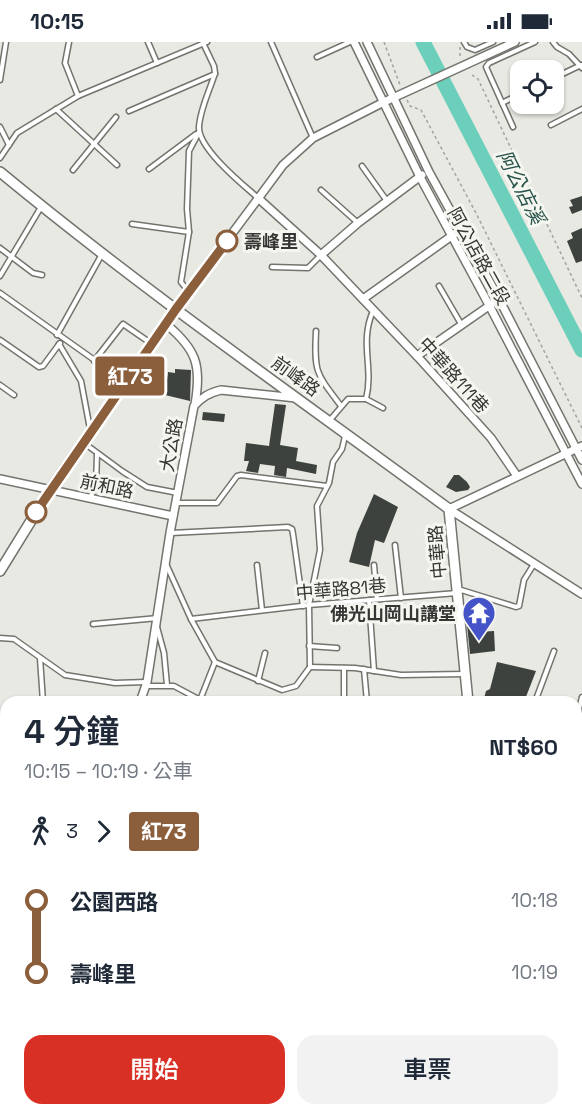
<!DOCTYPE html>
<html lang="zh-TW">
<meta charset="utf-8">
<style>
:root{--surface:#fff;--page:#f2f2f3;--text:#1f2937;--muted:#747a83;--accent:#d93025}
body{margin:0;font-family:"Space Grotesk","Noto Sans TC",sans-serif;background:var(--page);color:var(--text);height:100vh;display:flex;flex-direction:column;font-size:22px;white-space:nowrap}
*{box-sizing:border-box;margin:0}
p{font-size:20px;color:var(--muted)}
.icon{flex:none;width:33px;height:33px;fill:none;stroke:currentColor;stroke-width:2;stroke-linecap:round;stroke-linejoin:round}
.map{position:relative;flex:1;overflow:hidden}
.panel{position:absolute;left:0px;top:654px;width:582px;height:420px;display:flex;flex-direction:column;background:var(--surface);border-radius:18px 18px 0 0;box-shadow:0 2px 4px #0004}
.panel>*{flex:none}
.badge{padding:0 12px;border-radius:4px;font-size:21px;line-height:39px}
.fabs{position:absolute;left:510px;top:18px;display:grid;gap:12px}
.fabs a{display:grid;place-items:center;width:54px;height:54px;border-radius:12px;background:var(--surface);box-shadow:0 2px 4px #0004;font-size:30px}
.map>.badge{position:absolute;translate:-50% -50%;box-shadow:0 0 0 3px #fff}
.legs{display:flex;align-items:center;gap:9px;height:66px;padding:0 24px;font-size:20px}
.legs p{margin-inline-start:auto}
.headline{display:flex;align-items:center;justify-content:space-between;height:102px;padding:0 24px}
h1{font-size:33px;font-weight:600;line-height:45px}
.primary-button{display:flex;gap:12px;margin-top:auto;padding:12px 24px}
.primary-button a{flex:1;height:69px;border-radius:18px;background:var(--accent);color:#fff;font-size:24px;font-weight:600;line-height:69px;text-align:center}
.primary-button a+a{background:var(--page);color:var(--text)}
ul{padding:0 24px;list-style:none}
li{display:flex;align-items:center;gap:21px;height:72px;font-size:22px}
li i{display:grid;place-items:center;width:9px;height:100%;margin:0 8px;background:currentColor}
li i::after{content:'';width:15px;height:15px;margin:-8px;border:4px solid;border-radius:50%;background:var(--surface)}
li p{margin-inline-start:auto}
li:first-child i{background:linear-gradient(#0000 50%,currentColor 0)}
li:last-child i{background:linear-gradient(currentColor 50%,#0000 0)}
.status{display:flex;justify-content:space-between;align-items:center;height:42px;padding:0 30px;background:var(--surface);direction:ltr}
.status svg{height:16px;fill:currentColor}
.map>svg:first-child{display:block}
</style>
<div class="status"><b>10:15</b><svg viewBox="0 0 49 12"><path d="M0 12V9h3v3zM5 12V6h3v6zM10 12V3h3v9zM15 12V0h3v12zM26 1h20v11H26zM47 4h2v5h-2z"/></svg></div>
<div class="map">
<svg width="582" height="1074" viewBox="0 0 582 1074">
<rect width="100%" height="100%" fill="#e7e9e2"/>
<g fill="none" stroke-linecap="round" stroke-linejoin="round">
<path stroke="#6bcfbb" stroke-width="15" d="M423,0L582,308"/>
</g>
<g fill="#3e423e">
<path d="M582,154V168L572,172L569,165L573,164L570,158Z"/>
<path d="M582,186V219L576,221L567,199L573,196L571,191Z"/>
<path d="M286,321L313,339L305,350L279,332Z"/>
<path d="M175,327L191,328L190,359L165,353L168,330L175,331Z"/>
<path d="M275,362L286,363L280,403L298,406L296,419L317,423L316,432L287,426L286,435L274,433L275,424L260,422L258,431L246,429L249,419H244L246,401L269,404Z"/>
<path d="M203,370L225,372L224,380L202,378Z"/>
<path d="M454,433H459L467,440L470,445L468,448L456,450L446,445Z"/>
<path d="M374,452L398,465L384,501L375,498L369,525L349,520L357,491Z"/>
<path d="M476,582L477,590L494,589L495,609L470,612L467,583Z"/>
<path d="M497,620L536,629L524,660H483L486,649L490,647Z"/>
</g>
<g fill="none" stroke-linecap="round" stroke-linejoin="round">
<g stroke="#72746e" stroke-width="7">
<g id="lane">
<path d="M69,0L65,21L78,54"/>
<path d="M148,0L157,21"/>
<path d="M271,0L313,96"/>
<path d="M464,0L467,5L475,8L493,0"/>
<path d="M553,0L557,5L569,12L582,26"/>
<path d="M203,1L214,24L215,31C210,48 200,67 199,85C198,106 242,142 257,155"/>
<path d="M317,15L350,0"/>
<path d="M554,36L581,23"/>
<path d="M0,38L6,0"/>
<path d="M502,61L520,52"/>
<path d="M56,67L117,123"/>
<path d="M129,69L215,32"/>
<path d="M551,83L582,67"/>
<path d="M0,85L9,103"/>
<path d="M513,85L486,25L489,21L535,0"/>
<path d="M0,116L17,91L78,54L207,0"/>
<path d="M362,124L387,159"/>
<path d="M149,127L196,92"/>
<path d="M73,128L116,75"/>
<path d="M321,148L358,181"/>
<path d="M132,182L189,190"/>
<path d="M0,206L33,231L42,233"/>
<path d="M272,225L308,226L321,213"/>
<path d="M0,234L41,165"/>
<path d="M439,244L461,282"/>
<path d="M189,250L181,240L189,190L187,167L189,109L199,90"/>
<path d="M0,251L124,339"/>
<path d="M316,289C314,331 316,331 341,364"/>
<path d="M57,293L102,212"/>
<path d="M0,298L39,325L43,324L60,301"/>
<path d="M59,302L81,339L90,387"/>
<path d="M94,319L123,282L152,302"/>
<path d="M0,343L14,353"/>
<path d="M366,357C374,325 359,301 373,269"/>
<path d="M330,378L348,357H366L383,366"/>
<path d="M84,401L122,429L147,445L178,451"/>
<path d="M90,456L96,444L97,412"/>
<path d="M176,461H217L237,434L241,433L327,444"/>
<path d="M171,491L288,485L292,487L293,492L303,564"/>
<path d="M395,503L401,556"/>
<path d="M257,523L262,568"/>
<path d="M374,523L377,557"/>
<path d="M167,524L191,577L215,620L282,648L296,644L310,625"/>
<path d="M458,547L516,565L519,564L524,538L534,522"/>
<path d="M369,558L374,629"/>
<path d="M191,577L309,563L457,551"/>
<path d="M93,582L158,576"/>
<path d="M157,585L164,611L167,643"/>
<path d="M0,596L14,597L65,633L115,641L146,640"/>
<path d="M309,604L337,606"/>
<path d="M40,616L43,660"/>
<path d="M310,625L309,563L320,508L317,464L329,441L333,420L342,407L345,394"/>
<path d="M310,625L355,626L401,633L464,632"/>
<path d="M364,627L367,660"/>
<path d="M258,639L265,611"/>
<path d="M146,644H174L204,660"/>
<path d="M200,658L215,620"/>
<path d="M344,660V626"/>
<path d="M535,660L554,609"/>
<path d="M576,679L582,655"/>
<path d="M576,708L582,768"/>
<path d="M0,870L6,869"/>
<path d="M97,1068L99,1074"/>
<path d="M189,1068V1074"/>
<path d="M306,1068L307,1074"/>
<path d="M468,1068L469,1074"/>
<path d="M320,1074L367,1068"/>
</g>
</g>
<g stroke="#72746e" stroke-width="10">
<g id="street">
<path d="M354,0L420,135L489,263L582,442"/>
<path d="M367,0L429,130L499,257L582,418"/>
<path d="M258,156L321,213L417,314L491,396L517,434"/>
<path d="M321,213L358,181L422,133"/>
<path d="M363,257L460,188"/>
<path d="M176,267L283,123L313,96L384,60L515,0"/>
<path d="M166,282C196,307 202,323 195,362"/>
<path d="M417,314L499,257"/>
<path d="M0,437L173,474"/>
<path d="M449,467L582,552"/>
<path d="M449,467L582,404"/>
<path d="M140,660L147,640L170,491L194,364C202,355 209,351 221,348L296,356"/>
<path d="M0,676L6,675"/>
<path d="M576,707L582,706"/>
<path d="M0,762L6,761"/>
<path d="M576,927L582,926"/>
<path d="M45,1068V1074"/>
</g>
</g>
<g stroke="#72746e" stroke-width="12">
<g id="secondary">
<path d="M0,130C144,249 298,356 449,467L468,660"/>
<path d="M0,529L50,448L176,267"/>
<path d="M0,694L6,747"/>
<path d="M507,1068V1074"/>
<path d="M0,1071L6,1061"/>
</g>
</g>
<g stroke="#c7c7c6" stroke-width="14">
<g id="primary">
<path d="M576,963L582,952"/>
<path d="M516,1074L519,1068"/>
</g>
</g>
<g stroke="#a1a39d" stroke-width="1.5" stroke-dasharray="3 3" stroke-linecap="butt">
<path d="M384,0L400,43"/>
<path d="M460,5V16"/>
<path d="M472,33L478,37L582,256"/>
<path d="M407,58L410,64L421,68L477,173L582,386"/>
</g>
<use href="#lane" stroke="#fff" stroke-width="4"/>
<use href="#street" stroke="#fff" stroke-width="7"/>
<use href="#secondary" stroke="#fff" stroke-width="9"/>
<use href="#primary" stroke="#f5e2b8" stroke-width="10"/>
</g>
<g fill="none" stroke-linecap="round" stroke-linejoin="round">
<g stroke="#fff" stroke-width="14">
<path id="line-1" d="M36,470L176,267L227,199"/>
</g>
<use href="#line-1" stroke="#8b5e3c" stroke-width="9"/>
</g>
<defs>
<g id="temple-pin" transform="scale(1.725)"><path d="M0 17L-7.5 6A9.5 9.5 0 1 1 7.5 6Z" fill="#4453c7" stroke="#f5f6f0"/><path d="M0-6L5-2H3V0L6.5 2.5H4V6H1.5V3h-3V6H-4V2.5H-6.5L-3 0V-2H-5Z" fill="#fff"/></g>
</defs>
<g fill-rule="evenodd">
<use href="#temple-pin" x="479" y="571"/>
</g>
<g fill="#fff" stroke="#8b5e3c" stroke-width="3">
<circle cx="227" cy="199" r="10"/>
<circle cx="36" cy="470" r="10"/>
</g>
<g text-anchor="middle" dominant-baseline="central" stroke-width="6" stroke-linejoin="round" paint-order="stroke">
<g font-size="18" font-weight="bold" fill="#363734" stroke="#f5f6f0" text-anchor="start">
<text x="244" y="199">壽峰里</text>
</g>
<g font-size="18" fill="#363734" stroke="#f5f6f0">
<text transform="translate(479 214) rotate(61)">阿公店路二段</text>
<text transform="translate(454 333) rotate(48)">中華路111巷</text>
<text transform="translate(296 334) rotate(36)">前峰路</text>
<text transform="translate(171 403) rotate(-80)">大公路</text>
<text transform="translate(107 444) rotate(12)">前和路</text>
<text transform="translate(437 510) rotate(-95)">中華路</text>
<text transform="translate(341 547) rotate(-5)">中華路81巷</text>
</g>
<g font-size="18" font-weight="bold" fill="#363734" stroke="#f5f6f0" text-anchor="end">
<text x="456" y="571">佛光山岡山講堂</text>
</g>
<g font-size="20" font-style="italic" fill="#28544b" stroke="#f5f6f0">
<text transform="translate(521 145) rotate(63)">阿公店溪</text>
</g>
</g>
</svg>
<div class="fabs">
<a><svg class="icon" aria-label="locate" viewBox="0 0 24 24"><circle cx="12" cy="12" r="6"/><path d="M12 2v4M12 18v4M2 12h4M18 12h4"/></svg></a>
</div>
<b class="badge" style="left:130px;top:334px;background:#8b5e3c;color:#fff">紅73</b>
<section class="panel">
<div class="headline"><div><h1>4 分鐘</h1><p>10:15 – 10:19 · 公車</p></div><b>NT$60</b></div>
<div class="legs"><svg class="icon" aria-label="walk" viewBox="0 0 24 24"><circle cx="13" cy="4" r="2"/><path d="M13 8l-2 6 4 7M11 14l-3 7M7 12l3-4h3l4 4"/></svg>3<svg class="icon" aria-label="forward" viewBox="0 0 24 24"><path d="M9 5l7 7-7 7"/></svg><b class="badge" style="background:#8b5e3c;color:#fff">紅73</b></div>
<ul>
<li><i style="color:#8b5e3c"></i><b>公園西路</b><p>10:18</p></li>
<li><i style="color:#8b5e3c"></i><b>壽峰里</b><p>10:19</p></li>
</ul>
<div class="primary-button"><a>開始</a><a>車票</a></div>
</section>
</div>
